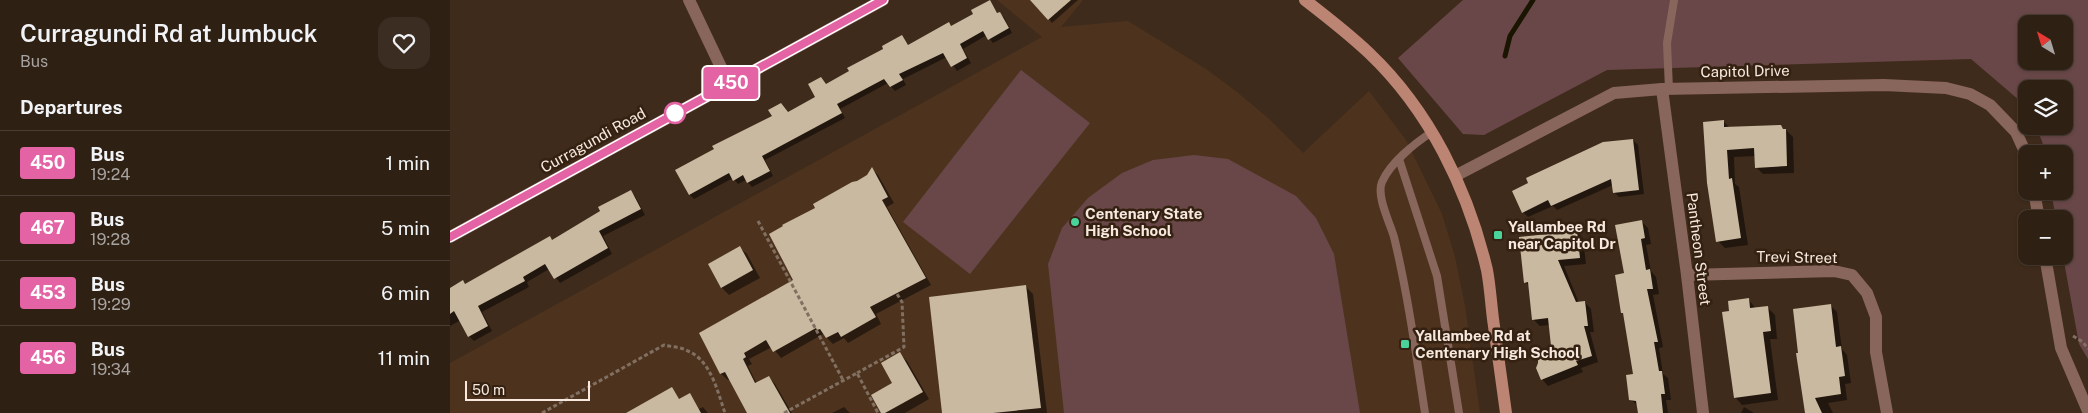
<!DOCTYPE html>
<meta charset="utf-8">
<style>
:root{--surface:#2f2014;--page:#3b2d22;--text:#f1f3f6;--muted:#a7a3a0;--line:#4a3e34}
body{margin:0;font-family:"Public Sans",sans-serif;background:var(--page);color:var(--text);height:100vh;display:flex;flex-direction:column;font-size:19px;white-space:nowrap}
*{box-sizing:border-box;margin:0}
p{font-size:16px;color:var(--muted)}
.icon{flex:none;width:28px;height:28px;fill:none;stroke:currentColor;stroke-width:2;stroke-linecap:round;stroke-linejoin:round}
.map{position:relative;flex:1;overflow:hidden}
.details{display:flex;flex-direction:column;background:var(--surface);width:450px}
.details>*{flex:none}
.badge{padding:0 10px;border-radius:4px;font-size:18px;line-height:32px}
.needle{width:32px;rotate:322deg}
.tools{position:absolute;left:1568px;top:15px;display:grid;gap:10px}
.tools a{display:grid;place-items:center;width:55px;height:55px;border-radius:10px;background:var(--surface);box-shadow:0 1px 4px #0004,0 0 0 1px var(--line);font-size:25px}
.scale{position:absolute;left:15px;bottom:12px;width:125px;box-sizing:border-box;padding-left:5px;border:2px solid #f7e9df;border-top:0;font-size:14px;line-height:18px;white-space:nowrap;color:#f7e9df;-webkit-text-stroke:4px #342111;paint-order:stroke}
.map>.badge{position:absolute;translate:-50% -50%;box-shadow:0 0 0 2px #fff}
h2{padding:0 20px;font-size:19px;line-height:45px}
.round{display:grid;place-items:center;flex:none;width:52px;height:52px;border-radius:15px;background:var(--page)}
.head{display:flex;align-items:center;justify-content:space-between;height:85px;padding:0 20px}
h1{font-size:24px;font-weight:600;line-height:38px}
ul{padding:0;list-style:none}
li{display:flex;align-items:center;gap:15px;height:65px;padding:0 20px;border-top:1px solid var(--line)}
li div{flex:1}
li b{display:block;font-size:19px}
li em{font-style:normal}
li .badge{min-width:55px;font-weight:700;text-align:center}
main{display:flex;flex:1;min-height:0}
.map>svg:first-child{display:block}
</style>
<main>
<section class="details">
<div class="head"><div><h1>Curragundi Rd at Jumbuck</h1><p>Bus</p></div><a class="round"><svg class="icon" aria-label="heart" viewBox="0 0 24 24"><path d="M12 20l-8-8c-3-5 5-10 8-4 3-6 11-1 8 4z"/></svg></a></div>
<h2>Departures</h2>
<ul>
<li><span class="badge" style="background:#e463a4;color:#fff">450</span><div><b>Bus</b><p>19:24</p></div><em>1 min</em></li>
<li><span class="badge" style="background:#e463a4;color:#fff">467</span><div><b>Bus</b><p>19:28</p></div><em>5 min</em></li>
<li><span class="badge" style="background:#e463a4;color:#fff">453</span><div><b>Bus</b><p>19:29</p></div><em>6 min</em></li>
<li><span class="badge" style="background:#e463a4;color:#fff">456</span><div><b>Bus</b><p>19:34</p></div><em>11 min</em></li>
</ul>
</section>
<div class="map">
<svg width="1638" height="413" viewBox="0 0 1638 413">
<rect width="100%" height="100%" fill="#3f2b1b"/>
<path fill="#4d331e" d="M547,0H633L611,27L678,21L756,69L787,92L818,118L853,153L919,91L956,140L992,214L1005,257L1015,306L1030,413H0V363L592,37Z"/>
<g fill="#694748" fill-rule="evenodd">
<path d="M1013,0H1638V359L1629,344L1613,256L1614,219H1606L1601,191H1614V154H1595L1592,141L1585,126H1614V89H1576V106L1521,59L1157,70L1034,135L1013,134L948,58ZM1576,24H1614V61H1576Z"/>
<path d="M571,70L640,123L520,274L453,222Z"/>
<path d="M744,155L778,159L846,196L866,218L884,254L910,413H614L598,264L612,228L638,198L672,173L703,160Z"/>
</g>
<g fill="#0007">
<path d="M592,0H628L602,23L586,5Z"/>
<path d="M540,2L548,14L554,17L562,33L543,43L537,35L513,49L521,63L507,71L497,57L453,79L456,85L445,91L438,83L390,109L395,118L315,160L323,176L302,187L296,180L288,184L283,178L244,199L240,195L227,171L367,97L371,78L377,85L435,49L452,36L459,46L499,24L502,27L525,14Z"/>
<path d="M1274,122L1280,128L1336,130L1343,137L1344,173L1313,174L1306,167V156L1284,157L1285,184L1289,187L1298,245L1275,248L1268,241Z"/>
<path d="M1183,140L1188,145L1194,194L1169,197L1164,192L1163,185L1107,210L1103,206L1078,217L1073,212Z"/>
<path d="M422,169L428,175L444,203L437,207L481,285L426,314L431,324L398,343L394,338L383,344L373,334L331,358L322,347L299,359L302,364L298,366L307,384L319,377L325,384L342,413H298L280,379L278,380L271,374L251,333L345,281L367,209L418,176Z"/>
<path d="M180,192L185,196L195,215L153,236L162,254L110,283L99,269L77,282L79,287L32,312L42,331L24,341L19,336L11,320L0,326V289L13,282L16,285L102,241Z"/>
<path d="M1192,222L1198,228L1201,244L1196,245L1201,271L1206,277L1209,294L1203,295L1213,347L1209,348L1213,374L1218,378L1221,400H1216L1218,413H1189L1188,406L1180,399L1185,375L1175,316L1172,312L1175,274Z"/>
<path d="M1127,232L1133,238L1136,264L1114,266L1129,303L1135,302L1141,309L1144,332H1140L1148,362L1131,368L1133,372L1098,386L1092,379L1102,346L1100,325L1090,326L1083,319L1080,286L1075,282Z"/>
<path d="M289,247L297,254L310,278L279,295L272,288L259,264Z"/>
<path d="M575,286L583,294L597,413H493Z"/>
<path d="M1299,300L1306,309L1317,307L1325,315L1327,339H1320L1328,400L1292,405L1285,397L1281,312Z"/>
<path d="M1380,305L1387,312L1392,349L1397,355L1401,383L1395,384L1397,400L1378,403L1383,413H1357Z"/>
<path d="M450,354L457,361L479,399L455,413H433L444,384Z"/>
<path d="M222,388L229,400L242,397L249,409L253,407L258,413H197Z"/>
<path d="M394,407L400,413H382Z"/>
<path d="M1294,407L1304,413H1291Z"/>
</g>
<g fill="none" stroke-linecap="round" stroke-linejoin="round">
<path stroke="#191500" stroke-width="5" d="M1055,56L1060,36L1083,0"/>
</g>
<g fill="#c9b9a0">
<path d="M540,0L547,13L550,12L559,28L538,40L533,31L510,44L517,58L501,67L493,53L449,74L453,80L440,87L434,79L387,104L392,113L312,156L320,171L297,183L293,175L283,181L279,173L239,195L225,170L264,149L262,146L322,116L318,110L331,103L338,112L365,97L358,84L371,77L376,84L399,71L397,68L433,49L432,46L452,35L458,45L499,22L501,26L523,14L521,10Z"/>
<path d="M580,0H621L598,20Z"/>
<path d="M1274,120V127L1331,125L1333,129H1336L1337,166L1305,168L1304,148L1277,150L1279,179L1282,178L1291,238L1266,242L1257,183L1253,122Z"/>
<path d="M1183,139L1189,190L1163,193L1161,179L1101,206L1098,200L1072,213L1062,191L1078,183L1076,178L1153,142Z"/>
<path d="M422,167L438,197L432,200L476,278L420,307L426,317L391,337L388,332L376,338L370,329L367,330L366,328L323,352L316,340L294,353L296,357L293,359L305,383L319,376L340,413H297L275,372L270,374L249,333L343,280L319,234L333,226L332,225L365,208L363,204L402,182L407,181L417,175Z"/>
<path d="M181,190L191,209L149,231L158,248L104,279L95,264L73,277L75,281L28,306L38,326L18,337L4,311L0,314V288L13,280L15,284L100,236L102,240L150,211L148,207Z"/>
<path d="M1192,220L1195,238L1191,239L1196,270L1200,269L1203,289H1197L1208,342H1204L1209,371H1212L1215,394H1211L1213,413H1188L1186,401L1179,400L1176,375L1183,374L1173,313H1171L1165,275L1174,273L1165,225Z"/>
<path d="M1127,231L1130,258L1108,260L1126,302L1135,301L1138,326H1134L1142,356L1126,361L1128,365L1091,380L1086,368L1088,363V357L1101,346L1098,318L1082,320L1078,282L1074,283L1069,237Z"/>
<path d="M290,246L303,270L271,288L258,264Z"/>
<path d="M576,285L591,408L543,413H492L479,297Z"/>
<path d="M1299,298L1300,308L1318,306L1321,331L1313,332L1321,393L1284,398L1272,312L1279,311L1278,301Z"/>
<path d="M1381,304L1386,347L1391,346L1395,376L1389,377L1391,394L1365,398L1372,413H1355L1346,353H1348L1343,309Z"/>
<path d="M450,352L473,392L435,413H431L421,395L442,383L431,363Z"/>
<path d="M222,387L229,399L240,393L251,413H176Z"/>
</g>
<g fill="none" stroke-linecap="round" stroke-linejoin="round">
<g stroke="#817062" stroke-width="3" stroke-dasharray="4 2.5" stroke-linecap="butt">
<path d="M308,221L393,380"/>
<path d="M1623,336L1633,342L1638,349"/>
<path d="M407,373L454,347L452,302L447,294"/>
<path d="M92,413L214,345C222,347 231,347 238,351C261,361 267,390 275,413"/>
<path d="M334,413L407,373L428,413"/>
</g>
<g stroke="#89665b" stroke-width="8">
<path d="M1219,89L1217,43L1224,0"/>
<path d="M949,159L987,276L1009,413"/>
<path d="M975,413C966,354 958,295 944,237C940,223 926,196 932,182C940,163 965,143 982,132"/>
</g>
<g stroke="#89665b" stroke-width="12">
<path d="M239,0L279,84"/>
<path d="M1212,89L1237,275L1253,413"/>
<path d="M1005,176L1164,93L1212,89L1434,85L1496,88L1520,94L1540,105L1566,132L1576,154"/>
<path d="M1584,191L1589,219"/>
<path d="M1595,256L1611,348L1638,411"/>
<path d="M1237,275L1384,271L1402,275L1417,293L1426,317V352L1437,413"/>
</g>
<path stroke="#89665b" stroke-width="12" d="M0,237L433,0"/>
<path stroke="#bc8472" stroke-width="12" d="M855,0C877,17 899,34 919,53C980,111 1018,190 1037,270C1040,286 1041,303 1043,319C1047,350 1052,382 1056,413"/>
</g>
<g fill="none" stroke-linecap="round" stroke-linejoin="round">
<g stroke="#fff" stroke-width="11">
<path id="line" d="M0,237L433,0"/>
</g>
<use href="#line" stroke="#e463a4" stroke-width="8"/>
</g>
<circle fill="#fff" stroke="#e463a4" stroke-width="2.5" cx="225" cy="113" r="10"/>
<g fill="#49d49c" stroke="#342111" stroke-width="2">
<circle cx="625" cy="222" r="5"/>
<rect x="1043" y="230" width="10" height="10" rx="2.5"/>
<rect x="950" y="339" width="10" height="10" rx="2.5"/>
</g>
<g text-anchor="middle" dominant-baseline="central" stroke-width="5" stroke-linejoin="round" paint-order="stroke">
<g font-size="15" fill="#f7e9df" stroke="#342111">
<text transform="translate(1295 71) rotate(-1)">Capitol Drive</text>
<text transform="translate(143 140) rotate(-29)">Curragundi Road</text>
<text transform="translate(1249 249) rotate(83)">Pantheon Street</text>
<text transform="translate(1347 257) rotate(1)">Trevi Street</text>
</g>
<g font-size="15" font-weight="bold" fill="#f7e9df" stroke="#342111" text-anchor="start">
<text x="635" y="213">Centenary State<tspan x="635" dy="17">High School</tspan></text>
<text x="1058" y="226">Yallambee Rd<tspan x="1058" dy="17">near Capitol Dr</tspan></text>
<text x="965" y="335">Yallambee Rd at<tspan x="965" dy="17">Centenary High School</tspan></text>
</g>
</g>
</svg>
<div class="tools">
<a><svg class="needle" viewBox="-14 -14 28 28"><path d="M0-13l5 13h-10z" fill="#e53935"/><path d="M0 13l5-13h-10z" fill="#a7a3a0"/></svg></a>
<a><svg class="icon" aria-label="layers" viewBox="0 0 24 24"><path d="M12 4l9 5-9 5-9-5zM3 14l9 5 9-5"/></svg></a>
<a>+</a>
<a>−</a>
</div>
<div class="scale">50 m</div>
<b class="badge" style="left:281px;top:83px;background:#e463a4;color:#fff">450</b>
</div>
</main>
